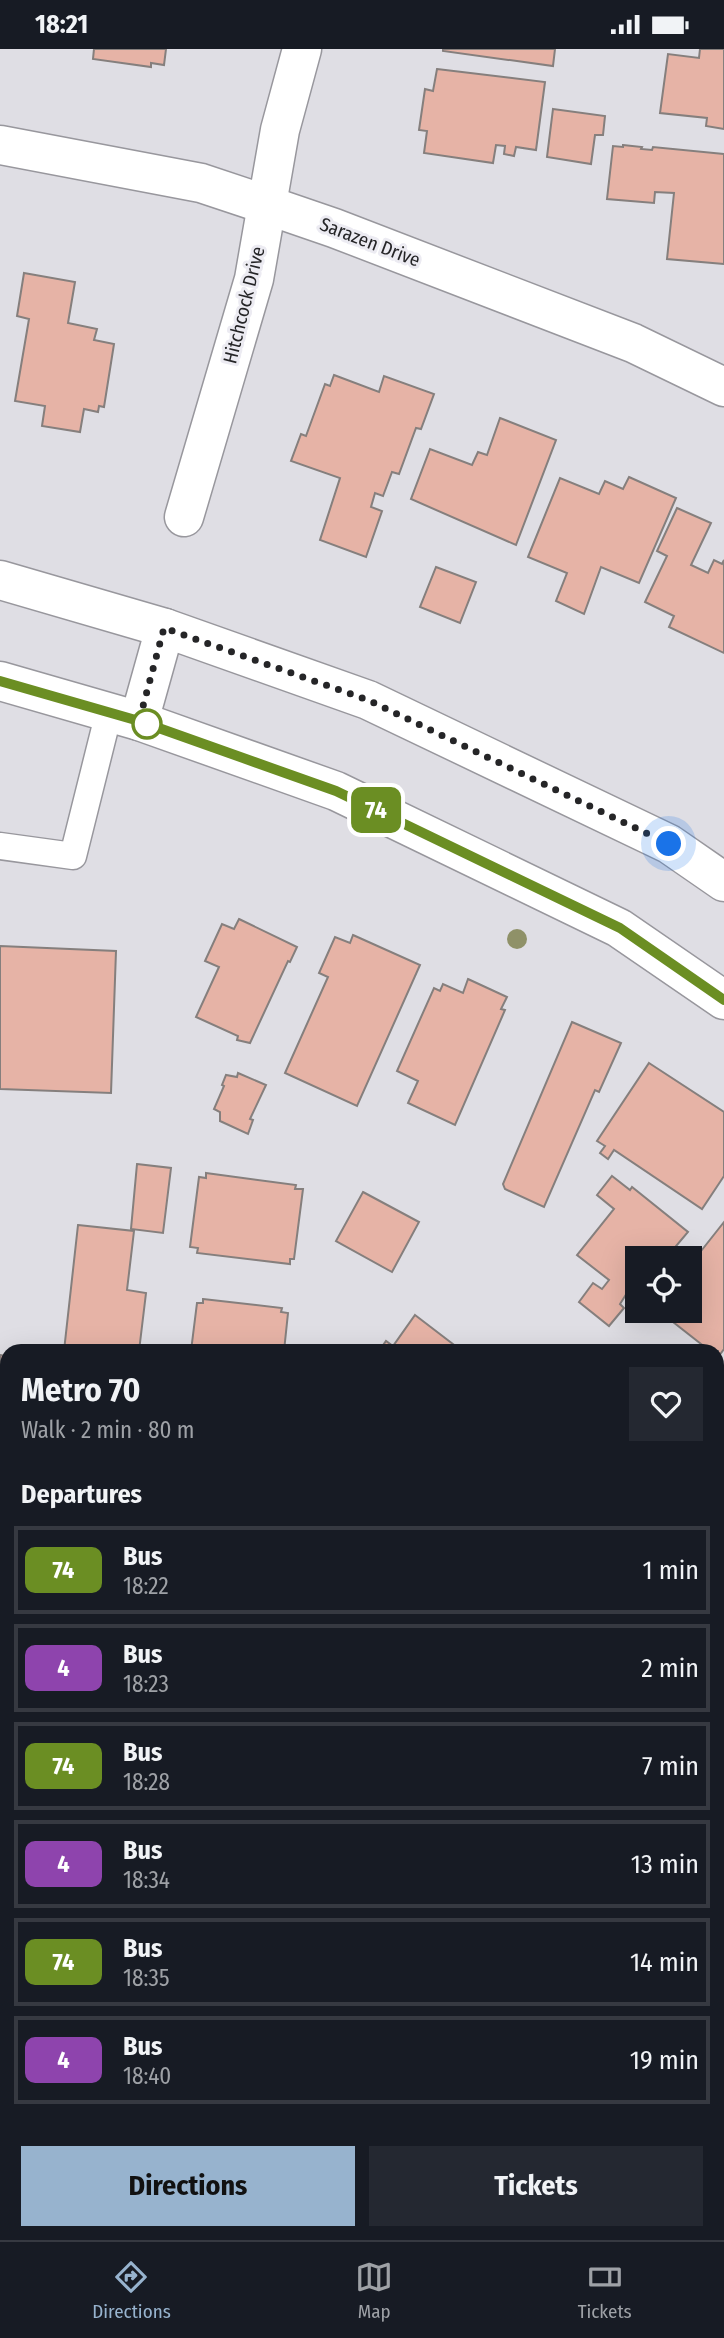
<!DOCTYPE html>
<meta charset="utf-8">
<style>
:root{--surface:#171b24;--page:#242831;--text:#f1f3f6;--muted:#9ea1a6;--line:#363941;--accent:#97b3ce}
body{margin:0;font-family:"Fira Sans Condensed",sans-serif;background:var(--page);color:var(--text);height:100vh;display:flex;flex-direction:column;font-size:26px;white-space:nowrap}
*{box-sizing:border-box;margin:0}
p{font-size:23px;color:var(--muted)}
.icon{flex:none;width:38px;height:38px;fill:none;stroke:currentColor;stroke-width:2;stroke-linecap:round;stroke-linejoin:round}
.map{position:relative;flex:1;overflow:hidden}
.side{position:absolute;left:0px;top:1295px;width:724px;height:896px;display:flex;flex-direction:column;background:var(--surface);border-radius:21px 21px 0 0;box-shadow:0 7px 28px #0002}
.side>*{flex:none}
.badge{padding:0 14px;border-radius:10px;font-size:24px;line-height:46px}
.buttons{position:absolute;left:625px;top:1197px;display:grid;gap:14px}
.buttons a{display:grid;place-items:center;width:77px;height:77px;border-radius:0px;background:var(--surface);box-shadow:0 7px 28px #0002;font-size:35px}
.you{position:absolute;width:35px;height:35px;margin:-18px;border:5px solid #fff;border-radius:50%;background:#1a73e8;box-shadow:0 0 0 10px #1a73e833}
.map>.badge{position:absolute;translate:-50% -50%;box-shadow:0 0 0 4px #fff}
h2{padding:0 21px;font-size:26px;line-height:63px}
.round{display:grid;place-items:center;flex:none;width:74px;height:74px;border-radius:0px;background:var(--page)}
.overview{display:flex;align-items:center;justify-content:space-between;height:119px;padding:0 21px}
h1{font-size:33px;font-weight:700;line-height:52px}
.primary-button{display:flex;gap:14px;margin-top:auto;padding:14px 21px}
.primary-button a{flex:1;height:80px;border-radius:0px;background:var(--accent);color:#111;font-size:28px;font-weight:700;line-height:80px;text-align:center}
.primary-button a+a{background:var(--page);color:var(--text)}
ul{padding:0;list-style:none}
li{display:flex;align-items:center;gap:21px;height:88px;margin:0 14px 10px;padding:0 7px;border:4px solid var(--line);border-radius:0px}
li div{flex:1}
li b{display:block;font-size:26px}
li em{font-style:normal}
li .badge{min-width:77px;font-weight:700;text-align:center}
.status{display:flex;justify-content:space-between;align-items:center;height:49px;padding:0 35px;background:var(--surface);direction:ltr}
.status svg{height:19px;fill:currentColor}
.menu{display:flex;justify-content:space-around;align-items:center;height:98px;border-top:2px solid var(--line);background:var(--surface);font-size:19px;color:var(--muted)}
.menu a{display:grid;justify-items:center;gap:4px}
.menu .selected{color:var(--accent)}
.map>svg:first-child{display:block}
</style>
<div class="status"><b>18:21</b><svg viewBox="0 0 49 12"><path d="M0 12V9h3v3zM5 12V6h3v6zM10 12V3h3v9zM15 12V0h3v12zM26 1h20v11H26zM47 4h2v5h-2z"/></svg></div>
<div class="map">
<svg width="724" height="2191" viewBox="0 0 724 2191">
<rect width="100%" height="100%" fill="#dfdee4"/>
<g fill="#e6b3a6" stroke="#857f7d" stroke-width="2">
<path d="M94,0H166L164,16L151,14V18L93,10Z"/>
<path d="M443,0H555L553,17L443,2Z"/>
<path d="M700,0H724V80L706,77L707,69L660,64L668,5L699,9Z"/>
<path d="M437,20L545,33L536,101L516,98L514,107L504,105L505,97L496,96L493,114L424,104L427,82L419,81L425,40L433,42Z"/>
<path d="M553,60L605,67L603,86H595L591,115L547,108Z"/>
<path d="M623,96L642,98L641,100L652,101L653,98L724,105V215L667,210L674,144L655,143L654,154L607,150L613,97L623,98Z"/>
<path d="M24,224L75,233L68,274L97,280L94,291L114,295L104,358L99,357L98,363L84,360L80,383L42,377L45,357L15,352L29,270L17,267Z"/>
<path d="M334,326L379,343L384,327L434,345L421,380L416,379L399,425L392,423L383,447L375,444L371,458L382,462L366,508L320,491L340,429L291,412L301,385L306,387L325,335L330,337Z"/>
<path d="M500,369L556,391L516,496L411,450L430,400L472,416L478,403L487,406Z"/>
<path d="M629,428L676,449L639,534L601,518L584,565L556,552L567,524L528,508L560,429L599,445L605,432L623,440Z"/>
<path d="M677,459L711,474L691,516L708,524L714,511L722,515L724,511V604L669,578L674,567L645,553L667,507L657,502Z"/>
<path d="M436,518L476,533L460,574L420,558Z"/>
<path d="M239,870L297,898L290,913L288,912L250,994L237,991L238,987L196,968L219,918L205,912L222,875L234,880Z"/>
<path d="M353,886L420,916L357,1057L285,1024L328,928L319,924L335,888L350,894Z"/>
<path d="M0,897L116,902L111,1044L0,1040Z"/>
<path d="M468,930L507,948L501,960L505,961L455,1076L408,1054L418,1032L397,1022L434,939L440,942L443,935L463,944Z"/>
<path d="M572,973L621,994L599,1043L595,1041L544,1158L505,1140L503,1135Z"/>
<path d="M649,1014L724,1063V1127L702,1160L614,1101L608,1110L600,1104L605,1097L597,1092Z"/>
<path d="M238,1024L266,1036L250,1070L253,1071L248,1085L220,1072V1063L214,1060L224,1037L222,1036L226,1026L237,1028Z"/>
<path d="M137,1115L171,1119L163,1184L131,1180Z"/>
<path d="M206,1124L296,1136L295,1140H303L294,1210H290V1215L197,1204L198,1199L190,1198L199,1128L206,1129Z"/>
<path d="M612,1127L630,1141L632,1138L688,1183L666,1209H637V1245L634,1249L627,1244L620,1255L624,1259L609,1277L579,1253L593,1234L602,1240L609,1231L577,1206L614,1160L597,1146Z"/>
<path d="M363,1143L419,1173L392,1223L336,1192Z"/>
<path d="M724,1173V1300L718,1308V1302H710L659,1262H690V1216Z"/>
<path d="M78,1176L134,1182L127,1241L146,1244L139,1302H64Z"/>
<path d="M203,1250L282,1259L281,1263L288,1264L284,1302H191L197,1254H203Z"/>
<path d="M415,1266L462,1302H379L386,1292L393,1297Z"/>
<path d="M0,1306L7,1307V1354L0,1353Z"/>
<path d="M718,1381L724,1387V1430L718,1425Z"/>
<path d="M5,1485H7V1611H0V1492H4Z"/>
<path d="M718,1787L724,1792V1869L718,1863Z"/>
<path d="M7,1874V2020L0,2019V1935Z"/>
<path d="M724,1917V1961L720,1963L718,1961V1924Z"/>
<path d="M310,2184H328L336,2191H304Z"/>
<path d="M374,2184H482L476,2191H383Z"/>
<path d="M563,2184H633L627,2191H569Z"/>
</g>
<g fill="none" stroke-linecap="round" stroke-linejoin="round">
<g stroke="#98979d" stroke-width="29">
<path id="service" d="M0,797L73,807L109,663"/>
</g>
<g stroke="#98979d" stroke-width="41">
<g id="minor">
<path d="M0,96L201,134L267,156L334,179L633,294L724,338"/>
<path d="M184,468L254,230L280,81L302,0"/>
<path d="M0,1436L7,1437"/>
<path d="M718,1551L724,1543"/>
<path d="M0,2116H7"/>
<path d="M119,2184L127,2191"/>
<path d="M180,2191L186,2184"/>
</g>
</g>
<g stroke="#98979d" stroke-width="41">
<g id="primary">
<path d="M0,531L165,579L368,651L669,795L724,833"/>
<path d="M0,632L139,672L336,742L619,879L724,951"/>
<path d="M139,672L165,579"/>
</g>
</g>
<use href="#service" stroke="#fff" stroke-width="26"/>
<use href="#minor" stroke="#fff" stroke-width="38"/>
<use href="#primary" stroke="#fff" stroke-width="38"/>
</g>
<circle fill="#8f9168" cx="517" cy="890" r="10"/>
<g fill="none" stroke-linecap="round" stroke-linejoin="round">
<g stroke="#fff" stroke-width="16">
<path id="line" d="M0,632L139,672L336,742L620,879L724,951"/>
</g>
<use href="#line" stroke="#6b8e23" stroke-width="10"/>
<path stroke="#252527" stroke-width="7" stroke-dasharray="0 12.6" d="M147,675L139,672L164,579L368,651L669,795"/>
</g>
<circle fill="#fff" stroke="#6b8e23" stroke-width="3.5" cx="147" cy="675" r="14"/>
<g text-anchor="middle" dominant-baseline="central" stroke-width="6" stroke-linejoin="round" paint-order="stroke">
<g font-size="19" fill="#252527" stroke="#ecebf2">
<text transform="translate(370 193) rotate(21)">Sarazen Drive</text>
<text transform="translate(244 256) rotate(-76)">Hitchcock Drive</text>
</g>
</g>
</svg>
<div class="buttons">
<a><svg class="icon" aria-label="locate" viewBox="0 0 24 24"><circle cx="12" cy="12" r="6"/><path d="M12 2v4M12 18v4M2 12h4M18 12h4"/></svg></a>
</div>
<div class="you" style="left:669px;top:795px"></div>
<b class="badge" style="left:376px;top:761px;background:#6b8e23;color:#fff">74</b>
<section class="side">
<div class="overview"><div><h1>Metro 70</h1><p>Walk · 2 min · 80 m</p></div><a class="round"><svg class="icon" aria-label="heart" viewBox="0 0 24 24"><path d="M12 20l-8-8c-3-5 5-10 8-4 3-6 11-1 8 4z"/></svg></a></div>
<h2>Departures</h2>
<ul>
<li><span class="badge" style="background:#6b8e23;color:#fff">74</span><div><b>Bus</b><p>18:22</p></div><em>1 min</em></li>
<li><span class="badge" style="background:#8e44ad;color:#fff">4</span><div><b>Bus</b><p>18:23</p></div><em>2 min</em></li>
<li><span class="badge" style="background:#6b8e23;color:#fff">74</span><div><b>Bus</b><p>18:28</p></div><em>7 min</em></li>
<li><span class="badge" style="background:#8e44ad;color:#fff">4</span><div><b>Bus</b><p>18:34</p></div><em>13 min</em></li>
<li><span class="badge" style="background:#6b8e23;color:#fff">74</span><div><b>Bus</b><p>18:35</p></div><em>14 min</em></li>
<li><span class="badge" style="background:#8e44ad;color:#fff">4</span><div><b>Bus</b><p>18:40</p></div><em>19 min</em></li>
</ul>
<div class="primary-button"><a>Directions</a><a>Tickets</a></div>
</section>
</div>
<nav class="menu">
<a class="selected"><svg class="icon" aria-label="directions" viewBox="0 0 24 24"><path d="M12 3l9 9-9 9-9-9zM9 14v-3h6M13 9l2 2-2 2"/></svg>Directions</a>
<a><svg class="icon" aria-label="map" viewBox="0 0 24 24"><path d="M3 6l6-2 6 2 6-2v14l-6 2-6-2-6 2zM9 4v14M15 6v14"/></svg>Map</a>
<a><svg class="icon" aria-label="tickets" viewBox="0 0 24 24"><path d="M3 7h18v10H3zM15 7v10"/></svg>Tickets</a>
</nav>
